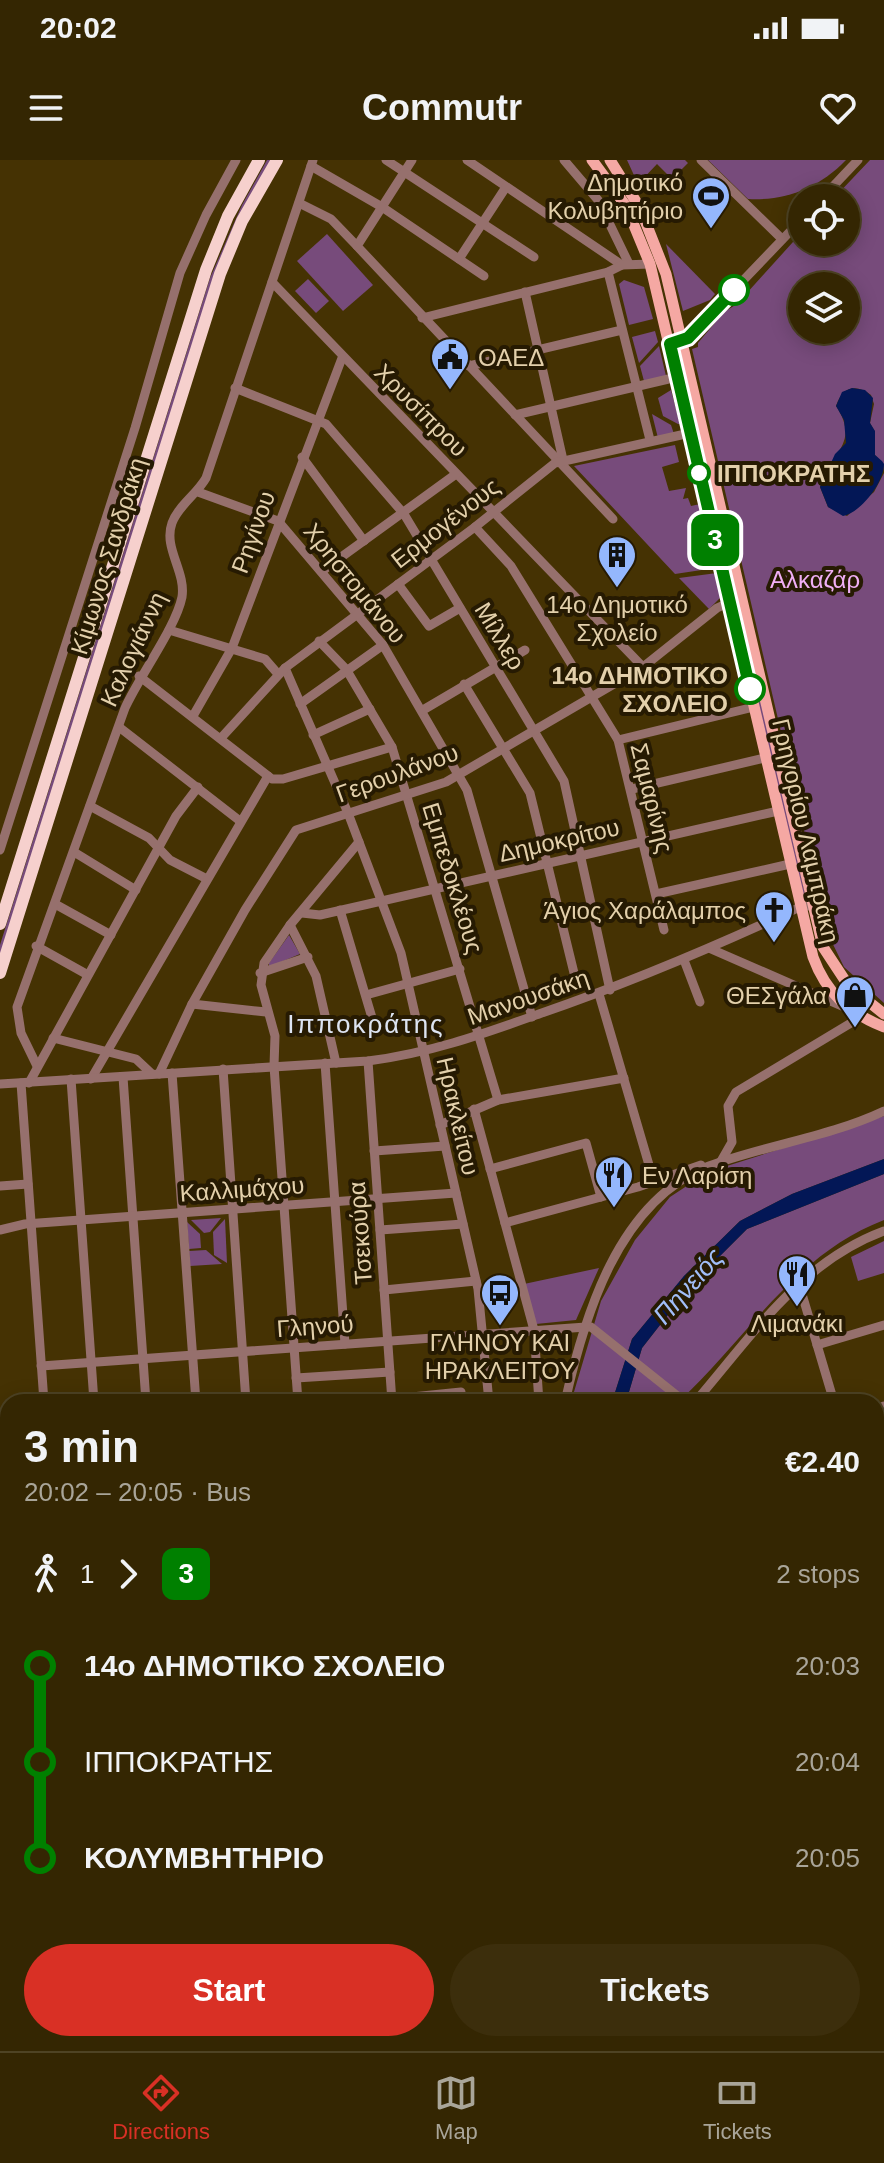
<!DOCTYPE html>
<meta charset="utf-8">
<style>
:root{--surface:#342602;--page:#3c2e0c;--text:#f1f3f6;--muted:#a9a599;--line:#4e4324;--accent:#d93025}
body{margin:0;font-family:Helvetica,sans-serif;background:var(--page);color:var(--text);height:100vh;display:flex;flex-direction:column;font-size:30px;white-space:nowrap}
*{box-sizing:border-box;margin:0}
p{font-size:26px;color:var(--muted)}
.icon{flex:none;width:44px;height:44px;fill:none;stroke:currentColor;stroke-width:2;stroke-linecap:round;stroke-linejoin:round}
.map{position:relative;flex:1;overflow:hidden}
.side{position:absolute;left:0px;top:1234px;width:884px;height:658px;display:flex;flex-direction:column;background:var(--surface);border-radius:24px 24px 0 0;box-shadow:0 4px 20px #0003,0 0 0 2px var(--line)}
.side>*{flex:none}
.badge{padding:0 16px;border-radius:12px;font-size:28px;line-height:52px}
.fabs{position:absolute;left:788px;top:24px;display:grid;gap:16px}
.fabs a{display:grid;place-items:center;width:72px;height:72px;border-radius:50%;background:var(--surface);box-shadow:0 4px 20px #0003,0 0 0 2px var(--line);font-size:40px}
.map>.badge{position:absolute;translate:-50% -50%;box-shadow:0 0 0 4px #fff}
.legs{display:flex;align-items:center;gap:12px;height:88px;padding:0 24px;font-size:26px}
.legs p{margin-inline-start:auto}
.headline{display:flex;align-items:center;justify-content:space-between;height:136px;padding:0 24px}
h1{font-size:44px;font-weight:800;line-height:60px}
.action{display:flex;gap:16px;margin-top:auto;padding:16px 24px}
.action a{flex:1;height:92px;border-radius:48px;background:var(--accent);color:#fff;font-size:32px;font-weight:800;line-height:92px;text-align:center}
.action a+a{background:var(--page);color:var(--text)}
ul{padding:0 24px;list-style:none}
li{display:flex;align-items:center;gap:28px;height:96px;font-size:30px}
li i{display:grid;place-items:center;width:12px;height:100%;margin:0 10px;background:currentColor}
li i::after{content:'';width:20px;height:20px;margin:-10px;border:6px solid;border-radius:50%;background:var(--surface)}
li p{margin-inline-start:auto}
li:first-child i{background:linear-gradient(#0000 50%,currentColor 0)}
li:last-child i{background:linear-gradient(currentColor 50%,#0000 0)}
.status{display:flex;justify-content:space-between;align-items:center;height:56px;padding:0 40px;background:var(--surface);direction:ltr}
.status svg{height:22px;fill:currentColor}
header{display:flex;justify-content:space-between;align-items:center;height:104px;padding:0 24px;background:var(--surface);font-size:36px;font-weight:800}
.dock{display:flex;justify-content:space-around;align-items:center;height:112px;border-top:2px solid var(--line);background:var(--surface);font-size:22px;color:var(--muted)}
.dock a{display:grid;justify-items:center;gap:4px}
.dock .on{color:var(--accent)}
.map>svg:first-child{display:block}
</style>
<div class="status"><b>20:02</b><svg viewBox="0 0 49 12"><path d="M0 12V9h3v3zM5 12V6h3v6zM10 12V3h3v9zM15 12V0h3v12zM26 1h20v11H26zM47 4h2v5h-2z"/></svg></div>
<header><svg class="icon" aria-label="menu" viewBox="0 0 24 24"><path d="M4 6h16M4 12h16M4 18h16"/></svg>Commutr<svg class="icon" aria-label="heart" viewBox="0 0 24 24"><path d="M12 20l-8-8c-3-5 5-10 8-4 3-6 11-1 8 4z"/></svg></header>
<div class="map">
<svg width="884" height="1891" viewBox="0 0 884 1891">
<rect width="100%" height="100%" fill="#453203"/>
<g fill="#774b7b" fill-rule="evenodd">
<path d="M267,0H273L238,66L0,796V785L210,118L242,45Z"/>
<path d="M627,0H685L688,3L672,19L657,4L638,24Z"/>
<path d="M708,0H846C819,28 786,41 748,39Z"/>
<path d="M870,0H884V311L883,304L875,295V272L870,263L874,244L871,235C856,223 842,227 836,246C861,284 830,292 820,327L828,347L847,356L874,332L884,313V843L844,807L828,774L692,189L698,187V183L724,152L737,144L802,72V82H846V38H834ZM802,126H846V170H802Z"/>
<path d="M327,74L373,125L343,151L297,101Z"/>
<path d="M666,84L715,134L710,140L683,151Z"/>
<path d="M308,119L329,141L316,153L295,131Z"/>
<path d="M624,120L644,127L653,159L629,165L619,124Z"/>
<path d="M655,171L658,182L639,203L632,177Z"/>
<path d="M659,186L666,216L644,221L640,206Z"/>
<path d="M671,230L680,264H678L663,256L658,238Z"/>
<path d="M652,254L671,265L674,274L658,278Z"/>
<path d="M675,285L679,302L662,307L669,331L686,328L683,339L688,338L691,346L700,344L715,408L675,414L574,306Z"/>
<path d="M717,413L723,435L709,449L679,418Z"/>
<path d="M740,446L806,738L803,739L736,447Z"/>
<path d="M289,775L300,794L269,807V803Z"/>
<path d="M884,956V999L792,1034L740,1061L684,1116L632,1179L612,1242H571L601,1141L635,1080L670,1037L708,1012Z"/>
<path d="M884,1014V1060C793,1095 747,1179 678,1242H626L642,1188L692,1124L747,1069Z"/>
<path d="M221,1058L210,1072L204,1073L191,1060Z"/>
<path d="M225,1059L227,1103L214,1095L213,1072Z"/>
<path d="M187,1062L200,1074L201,1088L189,1089Z"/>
<path d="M884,1081V1113L858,1121L851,1097Z"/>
<path d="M206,1090L222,1104L190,1106L189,1091Z"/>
<path d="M599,1108L576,1160L536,1164L524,1124Z"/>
<path d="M876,1661H884V1706L876,1708Z"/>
<path d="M0,1663L8,1673V1737L0,1726Z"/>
<path d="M140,1884H196L197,1888L142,1891Z"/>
</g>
<g fill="#031756">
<path d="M852,228L865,230L873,238L870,263L875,271V295C878,298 882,300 884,304C884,323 860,353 843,356L828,347L820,327L835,294L846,283L844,260L836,246L842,232Z"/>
<path d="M884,999V1014L747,1069L692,1124L642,1188L626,1242H612L632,1179L684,1116L740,1061L792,1034Z"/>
</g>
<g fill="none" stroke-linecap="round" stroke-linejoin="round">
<g stroke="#96706d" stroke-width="9">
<path d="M386,0L534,97"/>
<path d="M412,0L357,86L613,359"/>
<path d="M467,0L622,105"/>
<path d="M564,0L598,40L629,104"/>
<path d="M701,0L782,79"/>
<path d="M311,6L382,47L484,116"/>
<path d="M822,38L858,0"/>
<path d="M299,43L331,59L357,86"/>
<path d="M459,99L506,27"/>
<path d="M608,112L650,280"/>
<path d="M272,122L643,507"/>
<path d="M525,132L563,300"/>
<path d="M422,158L608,112L622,105L650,104"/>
<path d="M677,182L688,178L802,59"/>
<path d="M469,206L622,170"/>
<path d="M235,228L326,264L404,354L564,621L610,830"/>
<path d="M515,255L677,217"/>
<path d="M302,297L364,381"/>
<path d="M198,332L278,361L383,485L467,630L532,857"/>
<path d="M475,367L511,406L618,580L664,770"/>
<path d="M322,411L456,314"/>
<path d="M398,424L429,466L460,448"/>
<path d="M169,470L265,499L278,514"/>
<path d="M319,481L346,509L392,587L498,940"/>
<path d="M285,508L348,653L401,793L478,1129L489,1242"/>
<path d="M139,516L272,619H283L392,587"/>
<path d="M464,524L530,633L574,813"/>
<path d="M300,544L383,485"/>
<path d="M423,550L525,490"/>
<path d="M193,556L232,488L342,198"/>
<path d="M119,567L240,661"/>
<path d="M313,575L370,549"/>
<path d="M221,578L285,508L475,367L555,303L690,273"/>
<path d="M618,580L754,547"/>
<path d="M632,629L765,598"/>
<path d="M90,646L149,678L170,700L207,719"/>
<path d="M0,690L135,268L180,113L206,55L236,0"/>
<path d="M74,692L136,730"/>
<path d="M656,734L790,704"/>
<path d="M55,744L111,775"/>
<path d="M340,750L373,861"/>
<path d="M302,753L320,755L778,651"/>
<path d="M290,765L316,816L336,903"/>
<path d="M36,786L88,815"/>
<path d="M711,789L844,847"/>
<path d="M684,800L700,842"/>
<path d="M260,813L308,797"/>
<path d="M599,834L654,1022"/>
<path d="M366,835L460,809"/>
<path d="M192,844L266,852"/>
<path d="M53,878L136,899L152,914"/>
<path d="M368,901L392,1242"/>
<path d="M325,903L345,1184"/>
<path d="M37,906L21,873L17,847L125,548C140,515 176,467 182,437C186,411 163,388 172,363C178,346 197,334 206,318L313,0"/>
<path d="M223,909L246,1242"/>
<path d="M172,913L196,1242"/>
<path d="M159,914L192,844L245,750L296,670L446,622L643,507L717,448L735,440"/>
<path d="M123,917L146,1242"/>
<path d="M71,919L94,1242"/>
<path d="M91,919L268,616"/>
<path d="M21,923L44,1242"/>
<path d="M29,923L176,656L198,627"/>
<path d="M0,924L368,901C430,893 480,875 539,854C629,823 714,787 800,747L814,745"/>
<path d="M474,949L534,1170L539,1242"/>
<path d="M440,965L498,940L624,918"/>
<path d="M374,991L445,986"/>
<path d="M720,1003L732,982L728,946L736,932L861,857"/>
<path d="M490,1009L586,983L601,1037"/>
<path d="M0,1026L28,1024"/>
<path d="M505,1063L638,1027L701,1005"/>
<path d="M0,1070L25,1064L456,1033"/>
<path d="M380,1070L463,1064"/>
<path d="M799,1124L834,1242"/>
<path d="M384,1130L476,1121"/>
<path d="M817,1185L884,1165"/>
<path d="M41,1206L586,1167H591L685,1242"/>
<path d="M296,1218L390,1212"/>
<path d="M392,1239L461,1232"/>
<path d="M298,1242L274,906L275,876L261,825L264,803L290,765L359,682"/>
<path d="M565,1242C584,1157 618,1041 709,1006C766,985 829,977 884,951"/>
<path d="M695,1242C751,1177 800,1102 884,1071"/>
<path d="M876,1249L884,1246"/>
<path d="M876,1289L884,1273"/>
<path d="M876,1381L883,1406"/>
<path d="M876,1462L884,1460"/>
<path d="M876,1495L884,1524"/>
<path d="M876,1550L884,1547"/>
<path d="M876,1610L884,1627"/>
<path d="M876,1657L884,1656"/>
<path d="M876,1710L884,1708"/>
<path d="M876,1782L884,1780"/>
<path d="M393,1884L401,1891"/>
<path d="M771,1884L773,1891"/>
<path d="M590,1886L620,1891"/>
<path d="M346,1891L351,1884"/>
<path d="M850,1891L851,1884"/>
</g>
<g stroke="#f5a8a3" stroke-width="11">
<path d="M592,0L626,46L650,104L813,797C826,833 849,853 884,867"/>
<path d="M610,0L640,48L666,114L823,787L848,825L884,854"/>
</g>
<g stroke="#f6d0cd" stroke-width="12">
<path d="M0,764L206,110L228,56L259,0"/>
<path d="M0,813L220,114L242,61L277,0"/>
<path d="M0,1306L8,1324"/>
<path d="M0,1341L8,1357"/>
<path d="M64,1884L73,1891"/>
<path d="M30,1891L39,1884"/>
</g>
</g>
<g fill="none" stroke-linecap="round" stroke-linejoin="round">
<g stroke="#fff" stroke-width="18">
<path id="line-1" d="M734,130L688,178L670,184L750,529"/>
</g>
<use href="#line-1" stroke="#008000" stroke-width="12"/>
</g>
<defs>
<g id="stadium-pin" transform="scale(2)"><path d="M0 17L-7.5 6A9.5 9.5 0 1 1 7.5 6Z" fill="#94b7fd" stroke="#261a02"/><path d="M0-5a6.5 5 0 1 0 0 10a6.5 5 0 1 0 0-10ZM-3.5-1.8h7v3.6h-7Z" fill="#111"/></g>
<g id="civic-pin" transform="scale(2)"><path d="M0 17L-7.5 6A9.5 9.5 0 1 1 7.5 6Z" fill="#94b7fd" stroke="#261a02"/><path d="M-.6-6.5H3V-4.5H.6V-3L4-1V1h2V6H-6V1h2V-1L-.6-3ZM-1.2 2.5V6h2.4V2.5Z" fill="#111"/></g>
<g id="building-pin" transform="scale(2)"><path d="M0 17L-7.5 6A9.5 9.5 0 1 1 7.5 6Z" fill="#94b7fd" stroke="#261a02"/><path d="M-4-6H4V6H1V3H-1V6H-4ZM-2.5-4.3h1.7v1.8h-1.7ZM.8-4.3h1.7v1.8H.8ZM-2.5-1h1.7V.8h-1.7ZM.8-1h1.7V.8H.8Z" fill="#111"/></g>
<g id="church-pin" transform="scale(2)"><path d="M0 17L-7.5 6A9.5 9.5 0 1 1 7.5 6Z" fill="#94b7fd" stroke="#261a02"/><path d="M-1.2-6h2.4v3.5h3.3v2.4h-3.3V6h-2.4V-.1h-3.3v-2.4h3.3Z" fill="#111"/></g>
<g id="shop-pin" transform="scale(2)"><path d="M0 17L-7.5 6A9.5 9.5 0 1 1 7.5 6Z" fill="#94b7fd" stroke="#261a02"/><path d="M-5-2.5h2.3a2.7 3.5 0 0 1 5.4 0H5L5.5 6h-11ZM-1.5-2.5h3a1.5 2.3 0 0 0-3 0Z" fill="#111"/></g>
<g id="restaurant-pin" transform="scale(2)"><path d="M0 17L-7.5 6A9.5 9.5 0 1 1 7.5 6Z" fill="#94b7fd" stroke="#261a02"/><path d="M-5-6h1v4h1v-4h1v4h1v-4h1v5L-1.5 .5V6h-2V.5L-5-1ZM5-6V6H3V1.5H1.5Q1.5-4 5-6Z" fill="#111"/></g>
<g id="bus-pin" transform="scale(2)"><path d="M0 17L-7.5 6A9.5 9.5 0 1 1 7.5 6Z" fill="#94b7fd" stroke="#261a02"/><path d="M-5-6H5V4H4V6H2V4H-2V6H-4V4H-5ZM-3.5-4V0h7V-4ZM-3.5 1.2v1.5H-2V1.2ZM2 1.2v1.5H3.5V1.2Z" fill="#111"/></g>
</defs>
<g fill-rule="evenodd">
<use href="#stadium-pin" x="711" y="36"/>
<use href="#civic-pin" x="450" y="197"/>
<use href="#building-pin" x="617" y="395"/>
<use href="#church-pin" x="774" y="750"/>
<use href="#shop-pin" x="855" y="835"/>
<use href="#restaurant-pin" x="614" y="1015"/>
<use href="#restaurant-pin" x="797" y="1114"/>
<use href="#bus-pin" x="500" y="1133"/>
</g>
<g fill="#fff" stroke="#008000" stroke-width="4">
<circle cx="734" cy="130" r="14"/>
<circle cx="699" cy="313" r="10"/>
<circle cx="750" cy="529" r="14"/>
</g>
<g text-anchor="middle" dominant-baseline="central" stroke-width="8" stroke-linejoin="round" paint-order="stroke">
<g font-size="24" fill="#e3d0ab" stroke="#261a02" text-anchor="end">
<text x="683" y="22">Δημοτικό<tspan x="683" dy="28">Κολυβητήριο</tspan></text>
<text x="478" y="197" text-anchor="start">ΟΑΕΔ</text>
<text x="617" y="444" text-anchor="middle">14ο Δημοτικό<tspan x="617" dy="28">Σχολείο</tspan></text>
<text x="746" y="750">Άγιος Χαράλαμπος</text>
<text x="827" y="835">ΘΕΣγάλα</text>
<text x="642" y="1015" text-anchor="start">Εν Λαρίση</text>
<text x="797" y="1163" text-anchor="middle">Λιμανάκι</text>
<text x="500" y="1182" text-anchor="middle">ΓΛΗΝΟΥ ΚΑΙ<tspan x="500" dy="28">ΗΡΑΚΛΕΙΤΟΥ</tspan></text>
</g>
<g font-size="24" fill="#e3d0ab" stroke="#261a02">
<text transform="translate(421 250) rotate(45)">Χρυσίπpου</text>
<text transform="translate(445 363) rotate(-38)">Ερμογένους</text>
<text transform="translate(253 372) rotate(-70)">Ρηγίνου</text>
<text transform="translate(108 396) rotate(-73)">Κίμωνος Σανδράκη</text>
<text transform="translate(355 423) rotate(51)">Χρηστομάνου</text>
<text transform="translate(500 476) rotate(59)">Μίλλερ</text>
<text transform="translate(133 489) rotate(-65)">Καλογιάννη</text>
<text transform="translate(397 613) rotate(-20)">Γερουλάνου</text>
<text transform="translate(652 638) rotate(76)">Σαμαρίνης</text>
<text transform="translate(806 671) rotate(77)">Γρηγορίου Λαμπράκη</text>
<text transform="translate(559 680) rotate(-13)">Δημοκρίτου</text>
<text transform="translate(453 718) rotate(73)">Εμπεδοκλέους</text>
<text transform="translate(528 837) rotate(-19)">Μανουσάκη</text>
<text transform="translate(458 956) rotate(77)">Ηρακλείτου</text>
<text transform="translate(242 1029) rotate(-4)">Καλλιμάχου</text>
<text transform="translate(360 1073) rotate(-94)">Τσεκούρα</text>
<text transform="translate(315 1166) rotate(-4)">Γληνού</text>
</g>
<g font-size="24" font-weight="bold" fill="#e3d0ab" stroke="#261a02" text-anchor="start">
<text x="717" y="313">ΙΠΠΟΚΡΑΤΗΣ</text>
<text x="728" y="515" text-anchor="end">14ο ΔΗΜΟΤΙΚΟ<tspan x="728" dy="28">ΣΧΟΛΕΙΟ</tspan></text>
</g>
<g font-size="24" fill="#f0aff5" stroke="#261a02">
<text x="815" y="419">Αλκαζάρ</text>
</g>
<g font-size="26" letter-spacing="2" fill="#dde4f2" stroke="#261a02">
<text x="366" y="864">Ιπποκράτης</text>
</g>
<g font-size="26" font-style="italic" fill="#a1bef8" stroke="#261a02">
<text transform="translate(688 1126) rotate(-49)">Πηνειός</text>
</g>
</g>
</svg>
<div class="fabs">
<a><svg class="icon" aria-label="locate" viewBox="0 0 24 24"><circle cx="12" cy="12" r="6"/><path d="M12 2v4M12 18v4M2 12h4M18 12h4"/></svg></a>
<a><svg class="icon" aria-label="layers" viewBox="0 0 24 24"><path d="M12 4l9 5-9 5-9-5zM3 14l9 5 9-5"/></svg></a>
</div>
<b class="badge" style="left:715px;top:380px;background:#008000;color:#fff">3</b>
<section class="side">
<div class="headline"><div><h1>3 min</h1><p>20:02 – 20:05 · Bus</p></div><b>€2.40</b></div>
<div class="legs"><svg class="icon" aria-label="walk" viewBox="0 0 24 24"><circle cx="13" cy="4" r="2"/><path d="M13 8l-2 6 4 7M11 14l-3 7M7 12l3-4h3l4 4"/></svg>1<svg class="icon" aria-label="forward" viewBox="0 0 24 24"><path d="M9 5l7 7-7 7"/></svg><b class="badge" style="background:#008000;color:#fff">3</b><p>2 stops</p></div>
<ul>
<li><i style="color:#008000"></i><b>14ο ΔΗΜΟΤΙΚΟ ΣΧΟΛΕΙΟ</b><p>20:03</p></li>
<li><i style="color:#008000"></i><span>ΙΠΠΟΚΡΑΤΗΣ</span><p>20:04</p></li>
<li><i style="color:#008000"></i><b>ΚΟΛΥΜΒΗΤΗΡΙΟ</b><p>20:05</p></li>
</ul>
<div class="action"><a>Start</a><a>Tickets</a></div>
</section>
</div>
<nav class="dock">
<a class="on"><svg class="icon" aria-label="directions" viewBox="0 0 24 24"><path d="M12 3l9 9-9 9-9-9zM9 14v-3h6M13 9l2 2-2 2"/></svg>Directions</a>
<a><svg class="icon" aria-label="map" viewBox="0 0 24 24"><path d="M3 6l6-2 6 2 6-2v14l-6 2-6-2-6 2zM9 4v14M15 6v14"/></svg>Map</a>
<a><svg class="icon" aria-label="tickets" viewBox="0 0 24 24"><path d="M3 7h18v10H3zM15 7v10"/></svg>Tickets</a>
</nav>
